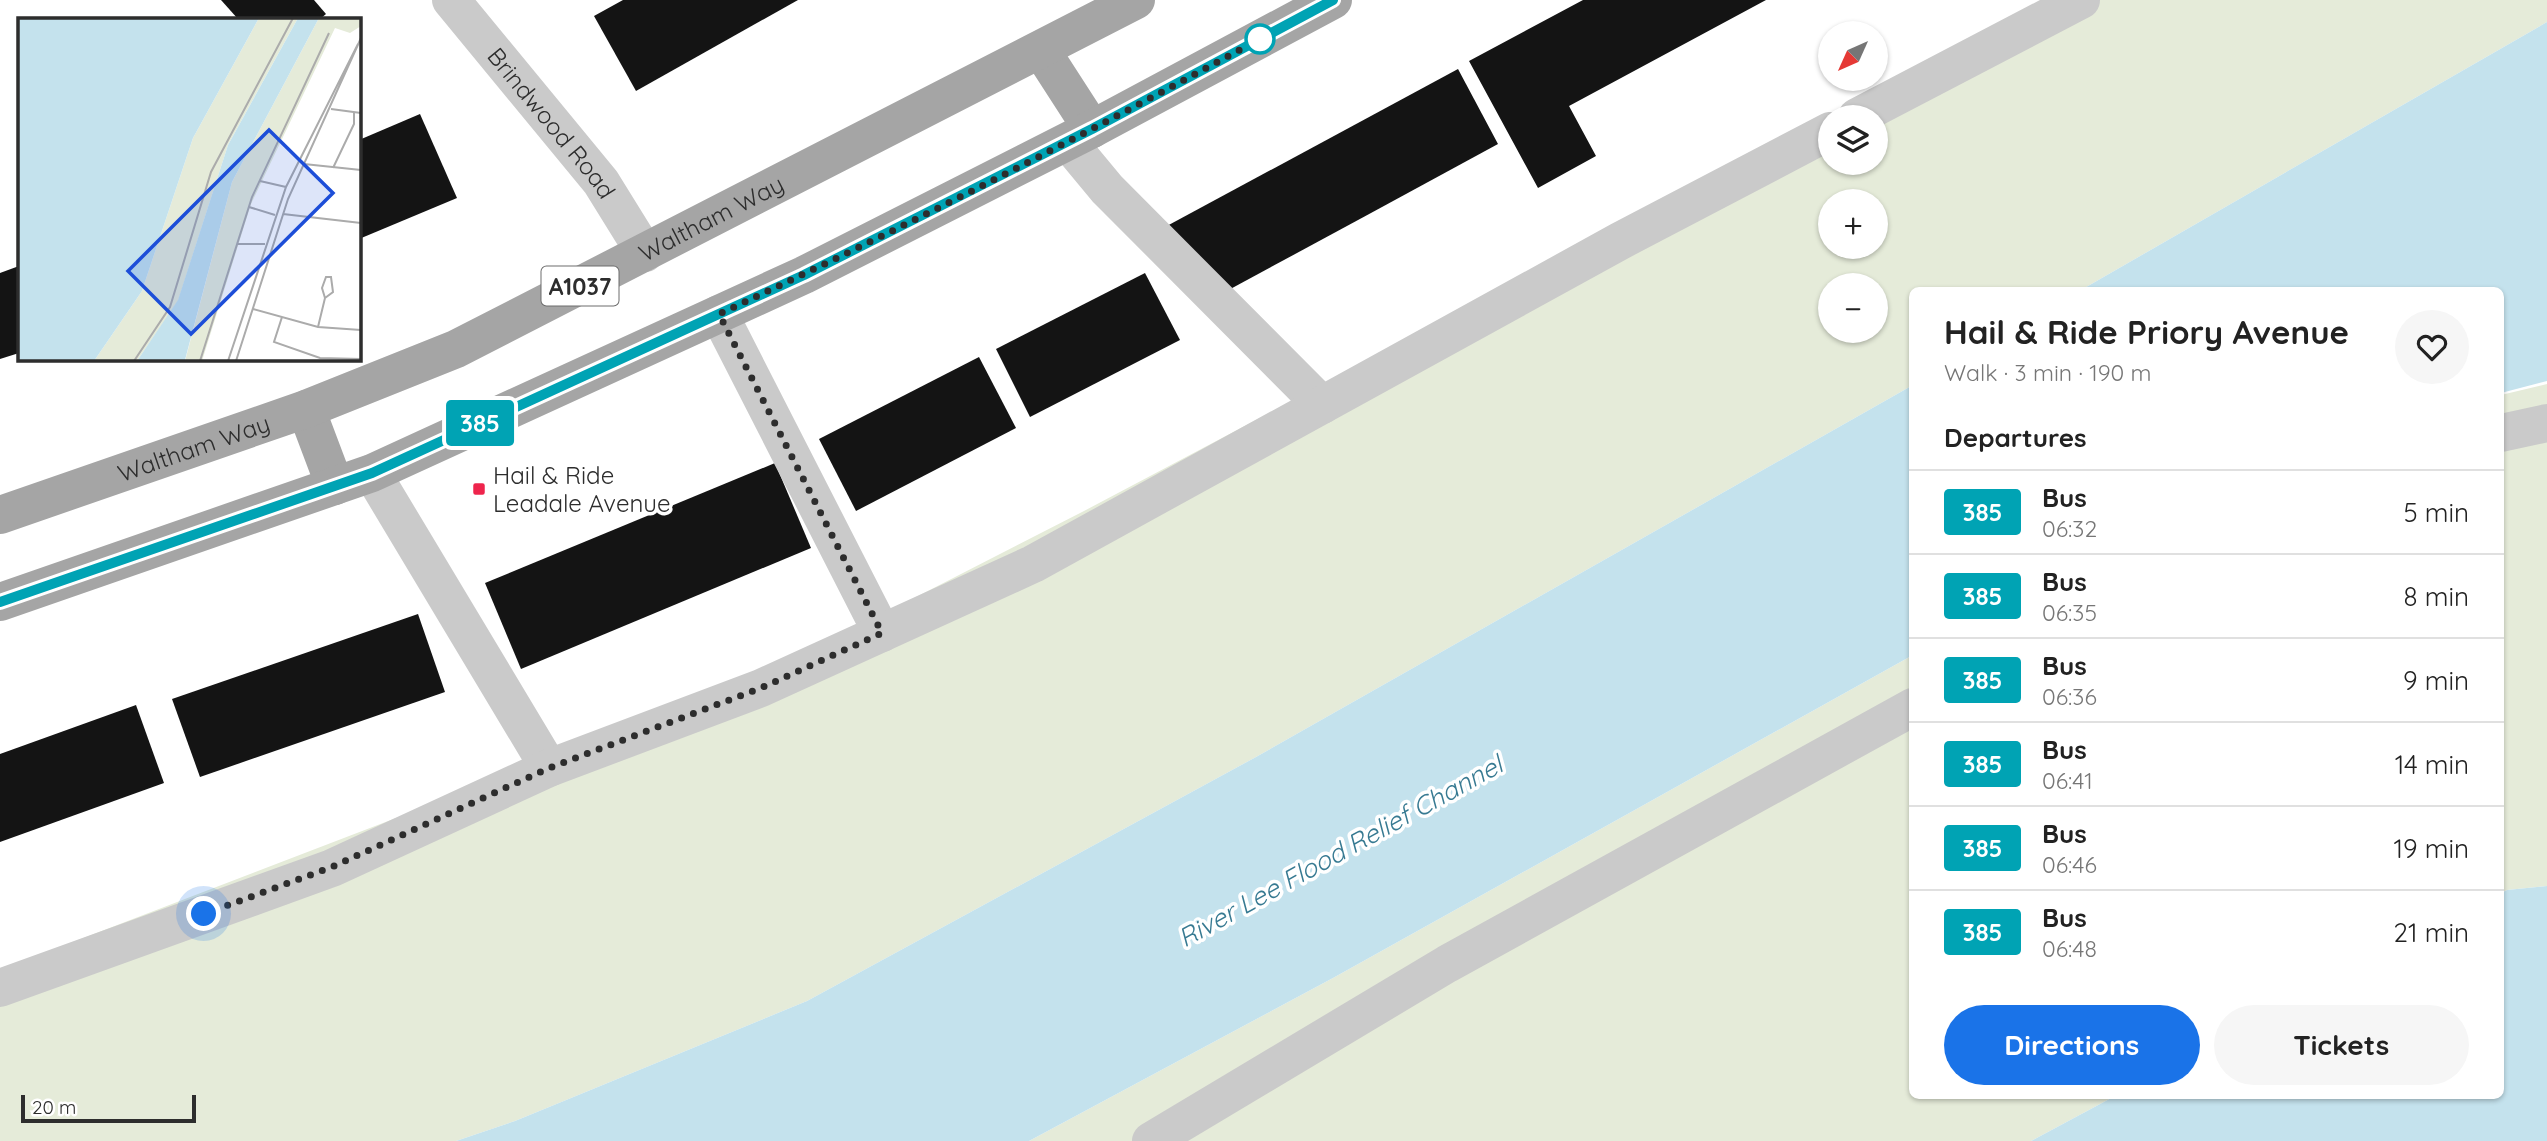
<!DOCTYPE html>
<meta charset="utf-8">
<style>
:root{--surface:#fff;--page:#f6f6f6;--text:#222;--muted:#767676;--line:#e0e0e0;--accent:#1a73e8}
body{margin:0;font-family:Quicksand,sans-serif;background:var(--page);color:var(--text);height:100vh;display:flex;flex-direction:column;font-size:26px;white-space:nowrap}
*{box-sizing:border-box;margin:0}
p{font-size:23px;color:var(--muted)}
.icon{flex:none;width:38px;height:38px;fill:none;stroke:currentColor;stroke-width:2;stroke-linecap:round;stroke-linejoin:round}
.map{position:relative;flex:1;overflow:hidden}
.side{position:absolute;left:1909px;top:287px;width:595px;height:812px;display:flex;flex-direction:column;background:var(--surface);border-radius:10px;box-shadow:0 2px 5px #0004}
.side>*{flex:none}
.badge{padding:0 14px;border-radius:5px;font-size:24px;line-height:46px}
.needle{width:46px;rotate:225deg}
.fabs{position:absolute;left:1818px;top:21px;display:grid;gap:14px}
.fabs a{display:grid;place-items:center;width:70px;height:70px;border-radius:50%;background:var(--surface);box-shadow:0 2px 5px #0004;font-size:35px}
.scale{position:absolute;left:21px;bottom:18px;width:175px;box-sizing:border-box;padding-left:7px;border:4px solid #2d2d2d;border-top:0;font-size:19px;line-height:24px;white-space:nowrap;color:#2d2d2d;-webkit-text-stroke:5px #fff;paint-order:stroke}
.you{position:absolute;width:35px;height:35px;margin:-18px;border:5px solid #fff;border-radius:50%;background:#1a73e8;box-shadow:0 0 0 10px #1a73e833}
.map>.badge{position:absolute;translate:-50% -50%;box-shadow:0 0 0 4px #fff}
h2{padding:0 35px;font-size:26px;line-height:63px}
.round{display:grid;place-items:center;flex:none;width:74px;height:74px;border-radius:37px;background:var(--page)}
.head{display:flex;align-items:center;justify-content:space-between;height:119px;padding:0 35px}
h1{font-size:33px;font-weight:700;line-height:52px}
.cta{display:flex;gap:14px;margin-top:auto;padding:14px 35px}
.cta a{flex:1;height:80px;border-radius:42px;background:var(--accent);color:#fff;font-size:28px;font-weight:700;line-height:80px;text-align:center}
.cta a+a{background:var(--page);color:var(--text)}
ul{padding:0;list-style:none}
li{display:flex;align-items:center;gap:21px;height:84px;padding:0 35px;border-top:2px solid var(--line)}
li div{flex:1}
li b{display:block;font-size:26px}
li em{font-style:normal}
li .badge{min-width:77px;font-weight:700;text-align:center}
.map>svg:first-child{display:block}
</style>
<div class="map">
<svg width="2547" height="1141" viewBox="0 0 2547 1141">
<rect width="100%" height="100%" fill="#fff"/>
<g fill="#e5ebd9" fill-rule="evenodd">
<path d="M2049,0H2547V22L2081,290H1913V385L1256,757L807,1001L515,1121L456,1141H0V970L560,755L842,635L1084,511ZM1830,117H1876V163H1830ZM1830,201H1876V247H1830ZM1830,285H1876V331H1830Z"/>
<path d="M2547,384V886L2507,890L2501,893V395Z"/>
<path d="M1913,655V1096H2115L2031,1141H1029L1333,978Z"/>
</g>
<g fill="#c4e2ed">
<path d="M2547,22V381L2501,393V290H2081Z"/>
<path d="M1913,385V655L1333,978L1029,1141H456L515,1121L807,1001L1256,757Z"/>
<path d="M2547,886V1141H2031L2115,1096H2501V893L2507,890Z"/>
</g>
<g fill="#141414">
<path d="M221,0H314L326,14L320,19H238Z"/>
<path d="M623,0H798L636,91L594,16Z"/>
<path d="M1583,0H1766L1569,106L1596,156L1538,188L1469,61Z"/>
<path d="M1458,69L1498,144L1371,213L1223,293L1165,227Z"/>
<path d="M420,114L457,198L359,239V140Z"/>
<path d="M19,266V353L0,359V273Z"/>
<path d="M1145,273L1180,340L1030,417L996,349Z"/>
<path d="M979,357L1016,428L856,511L819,439Z"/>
<path d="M775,463L811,548L521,669L485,583Z"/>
<path d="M418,614L445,692L200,777L172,699Z"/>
<path d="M136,705L164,783L0,842V754Z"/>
</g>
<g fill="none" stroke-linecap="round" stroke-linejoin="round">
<g stroke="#cacaca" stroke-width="38">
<path id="s1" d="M451,0L601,182L645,253"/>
<path d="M1857,117L2081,0"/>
<path d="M1068,142L1107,189L1322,405"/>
<path d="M719,314L882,633"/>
<path d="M2501,433L2547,423"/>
<path d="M372,473L549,768"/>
<path d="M0,988L332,868L549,768L761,688L1033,564L1620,241L1830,131"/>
<path d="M1151,1141L1447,964L1913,707"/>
</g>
<g stroke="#a5a5a5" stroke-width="38">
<path d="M1041,50L1092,129"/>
<path d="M306,409L335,486"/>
<path id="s2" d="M0,515L306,409L456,349L1136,0"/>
<path d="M0,602L372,473L804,275L1092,129L1333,0"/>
</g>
</g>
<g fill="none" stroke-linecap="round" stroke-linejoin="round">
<g stroke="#fff" stroke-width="16">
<path id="line" d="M0,602L372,473L804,275L1092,129L1333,0"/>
</g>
<use href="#line" stroke="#00a3b4" stroke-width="10"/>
<path stroke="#2d2d2d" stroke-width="7" stroke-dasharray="0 12.6" d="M204,914L332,867L549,768L761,688L882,633L719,314C902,229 1082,136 1260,39"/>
</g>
<circle fill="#fff" stroke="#00a3b4" stroke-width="3.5" cx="1260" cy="39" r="14"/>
<rect fill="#ee244c" stroke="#fff" stroke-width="2.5" x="472" y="482" width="14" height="14" rx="3.5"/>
<g text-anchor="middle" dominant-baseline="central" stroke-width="7" stroke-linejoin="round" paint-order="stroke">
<rect fill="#fff" stroke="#6c6c6c" stroke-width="2" x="541.5" y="266.5" width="77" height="39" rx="5"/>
<g font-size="23" font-weight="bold" fill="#2d2d2d">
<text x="580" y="286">A1037</text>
</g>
<g font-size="24" fill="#2d2d2d" stroke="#fff">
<text stroke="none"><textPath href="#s1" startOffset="159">Brindwood Road</textPath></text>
<text stroke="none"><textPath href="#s2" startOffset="772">Waltham Way</textPath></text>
<text stroke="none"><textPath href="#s2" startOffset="205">Waltham Way</textPath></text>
</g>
<g font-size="24" fill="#2d2d2d" stroke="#fff" text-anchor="start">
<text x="493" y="475">Hail &amp; Ride<tspan x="493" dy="28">Leadale Avenue</tspan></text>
</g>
<g font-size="26" font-style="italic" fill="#377a92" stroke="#fff">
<text transform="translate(1340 851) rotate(-29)">River Lee Flood Relief Channel</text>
</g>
</g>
<g transform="translate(18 18)">
<rect width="343" height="343" fill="#fff"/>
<path d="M241,0H280L210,127L160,283L119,343H76L124,273L175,120ZM301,0H343V8L332,15L317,10L233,186L184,343H167L214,164Z" fill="#e5ebd9"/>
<path d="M0,0H241L175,120L124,273L76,343H0ZM280,0H301L214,164L167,342L119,343L160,282L210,127Z" fill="#c4e2ed"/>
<path fill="none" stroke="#ababab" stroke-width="2" d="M313,91L343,95M286,146L343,152M315,150L336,106V94M242,163L268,169M231,189L257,197M265,196L343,205M219,226H247M235,291L300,309L343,312M264,299L256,324L302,340L343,341M300,309L307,280L304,270L308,259H313L315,274L307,280M116,343L152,289L193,154L275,0M182,343L234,179L311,15M210,343L268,169L340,26M218,343L270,181L343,20"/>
<path fill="#1d4ed8" fill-opacity="0.15" stroke="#1d4ed8" stroke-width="3.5" d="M251,112L315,175L173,316L110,253Z"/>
<rect width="343" height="343" fill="none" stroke="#2d2d2d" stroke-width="3.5"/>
</g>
</svg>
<div class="fabs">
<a><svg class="needle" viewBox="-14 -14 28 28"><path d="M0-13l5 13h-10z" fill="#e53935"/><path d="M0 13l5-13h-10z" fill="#767676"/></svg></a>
<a><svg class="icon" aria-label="layers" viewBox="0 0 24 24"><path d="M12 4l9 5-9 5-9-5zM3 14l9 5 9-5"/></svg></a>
<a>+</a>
<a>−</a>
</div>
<div class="scale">20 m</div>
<div class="you" style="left:204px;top:914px"></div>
<b class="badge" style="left:480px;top:423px;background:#00a3b4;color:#fff">385</b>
<section class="side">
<div class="head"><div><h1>Hail &amp; Ride Priory Avenue</h1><p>Walk · 3 min · 190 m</p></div><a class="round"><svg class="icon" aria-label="heart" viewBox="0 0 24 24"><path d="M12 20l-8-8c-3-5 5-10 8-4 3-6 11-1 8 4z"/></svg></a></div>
<h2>Departures</h2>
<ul>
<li><span class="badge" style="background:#00a3b4;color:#fff">385</span><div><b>Bus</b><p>06:32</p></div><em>5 min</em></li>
<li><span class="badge" style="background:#00a3b4;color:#fff">385</span><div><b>Bus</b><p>06:35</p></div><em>8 min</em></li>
<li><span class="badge" style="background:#00a3b4;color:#fff">385</span><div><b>Bus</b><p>06:36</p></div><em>9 min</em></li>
<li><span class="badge" style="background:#00a3b4;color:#fff">385</span><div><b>Bus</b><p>06:41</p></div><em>14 min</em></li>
<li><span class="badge" style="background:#00a3b4;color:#fff">385</span><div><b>Bus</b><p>06:46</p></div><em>19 min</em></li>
<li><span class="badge" style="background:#00a3b4;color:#fff">385</span><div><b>Bus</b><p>06:48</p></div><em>21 min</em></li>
</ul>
<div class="cta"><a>Directions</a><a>Tickets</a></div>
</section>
</div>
